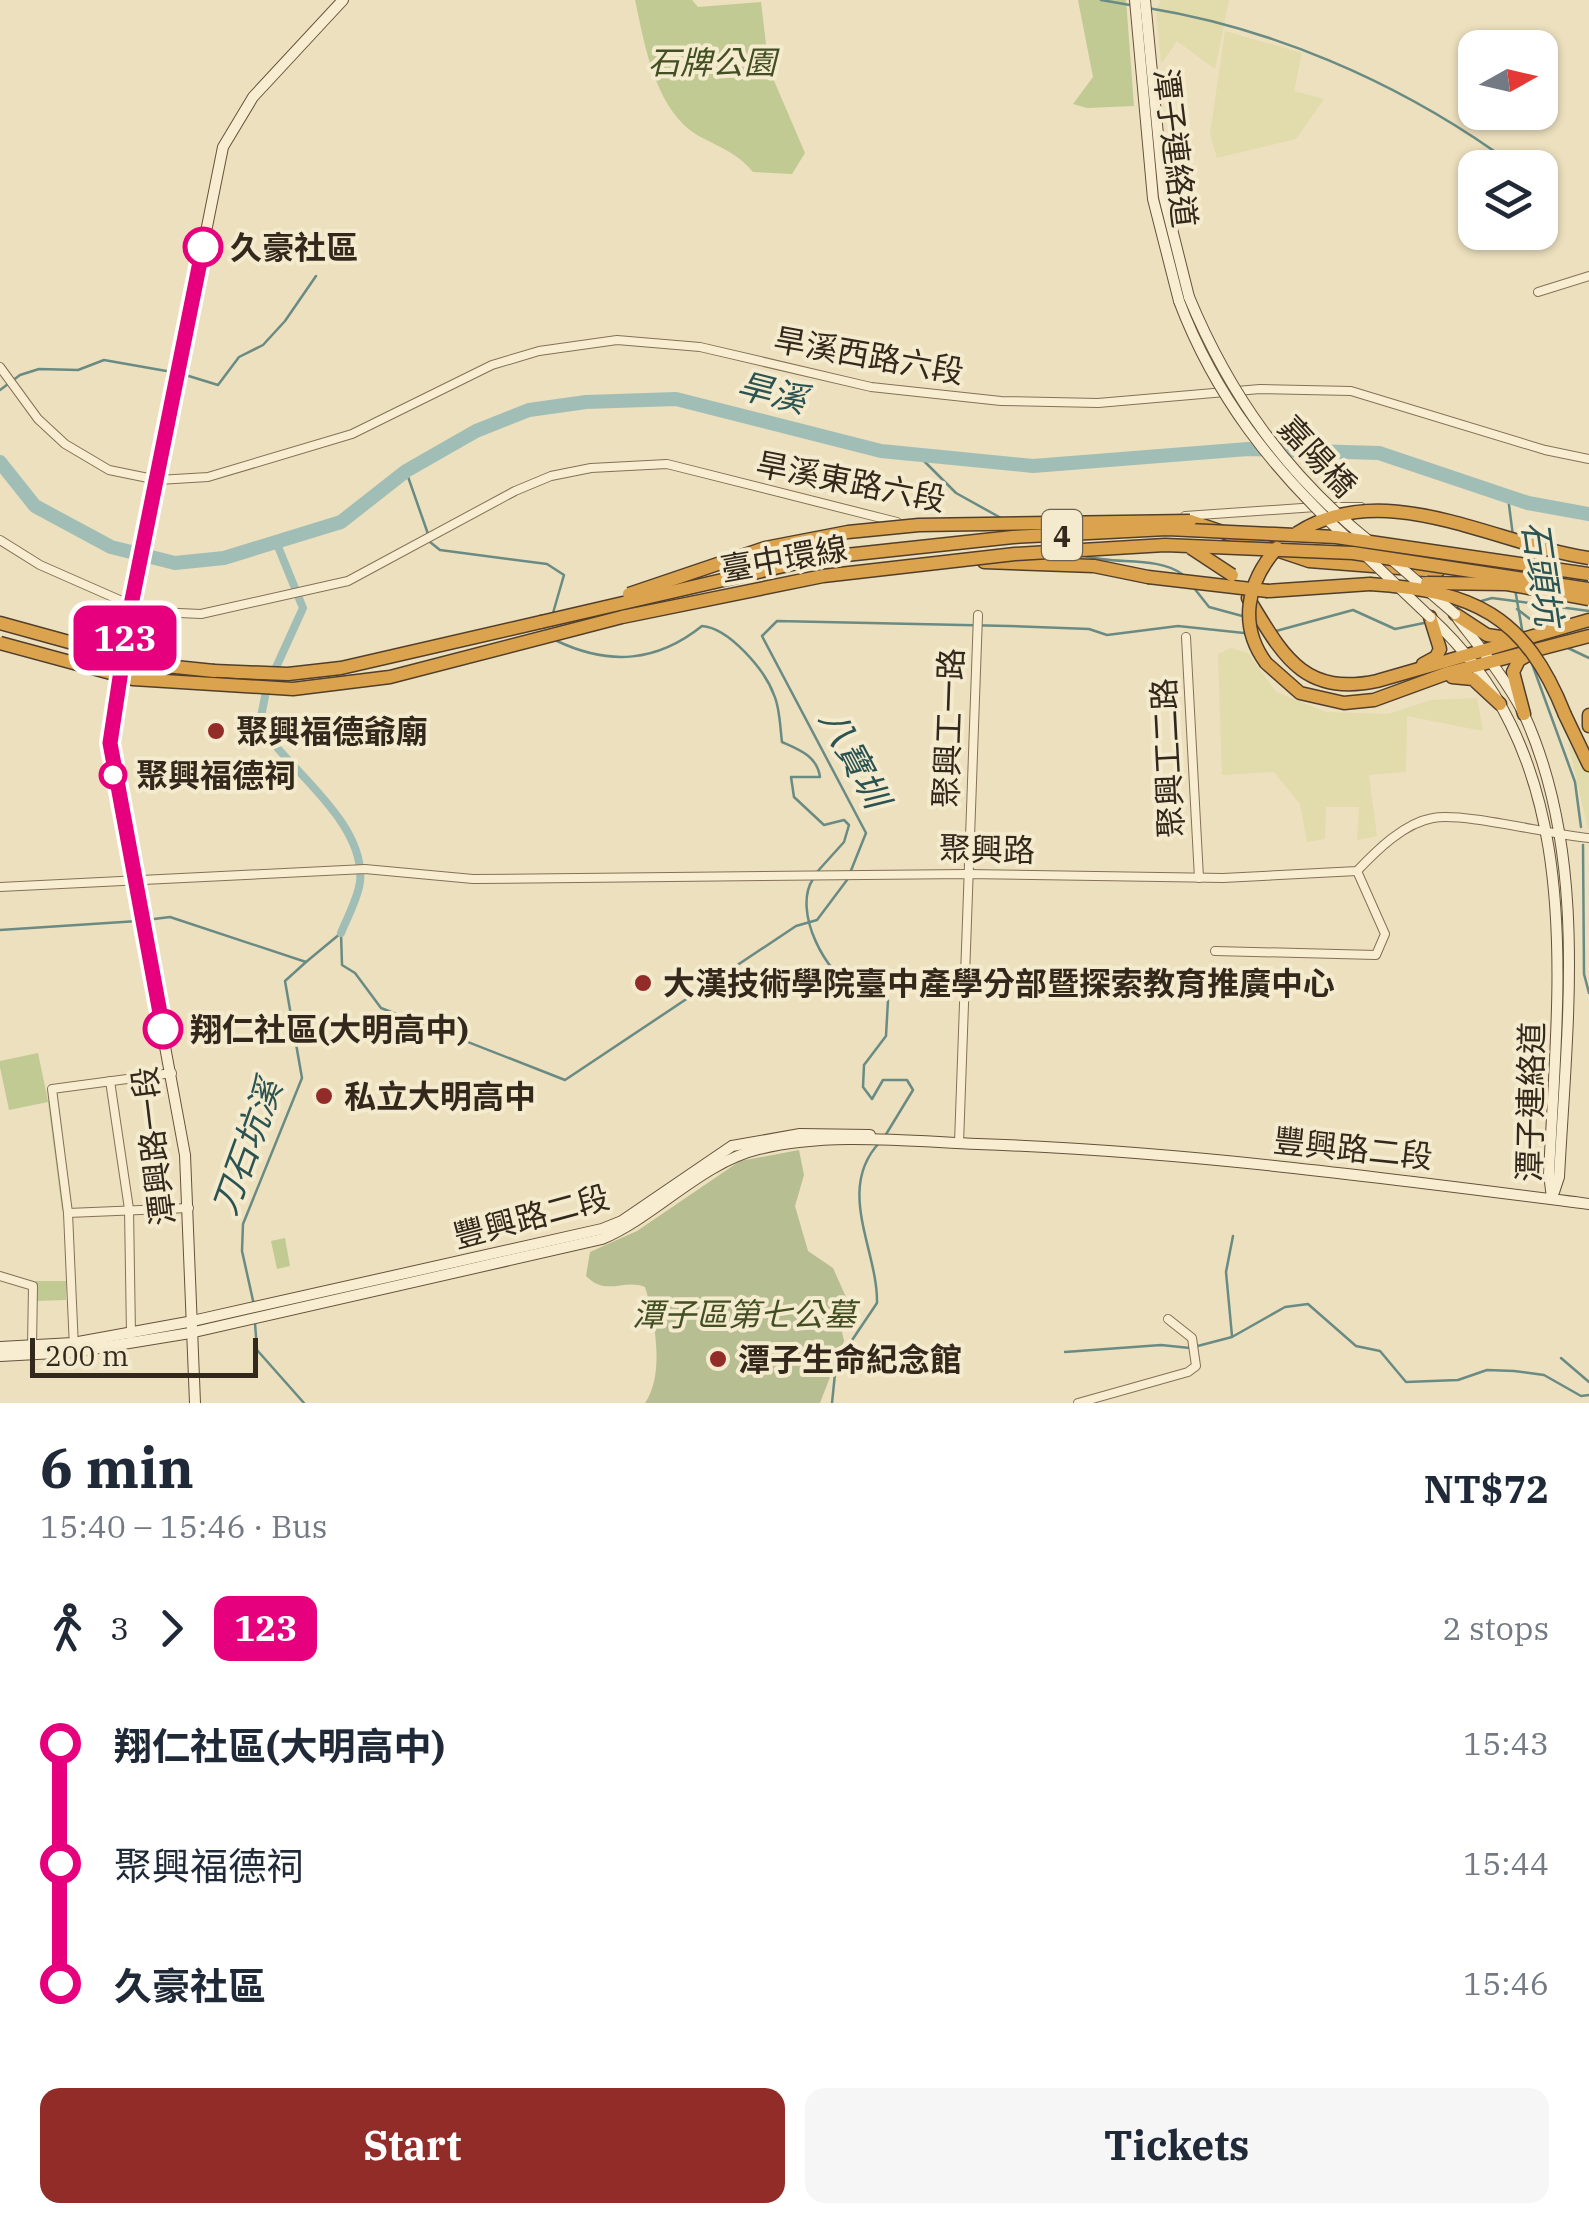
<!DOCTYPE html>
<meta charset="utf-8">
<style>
:root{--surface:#fff;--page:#f6f6f7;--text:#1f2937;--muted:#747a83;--accent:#912c29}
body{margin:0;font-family:"IBM Plex Serif","Noto Sans TC",serif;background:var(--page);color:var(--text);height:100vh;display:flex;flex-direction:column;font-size:38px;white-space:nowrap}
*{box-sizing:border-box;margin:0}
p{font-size:32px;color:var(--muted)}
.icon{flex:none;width:55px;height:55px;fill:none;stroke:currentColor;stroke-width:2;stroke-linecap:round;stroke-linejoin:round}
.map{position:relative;height:1403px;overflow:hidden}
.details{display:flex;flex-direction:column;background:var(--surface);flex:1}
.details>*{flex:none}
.badge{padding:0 20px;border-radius:15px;font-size:35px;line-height:65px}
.needle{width:65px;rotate:82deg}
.fabs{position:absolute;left:1458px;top:30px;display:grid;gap:20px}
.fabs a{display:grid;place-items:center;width:100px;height:100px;border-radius:20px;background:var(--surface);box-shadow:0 2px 8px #0004;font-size:50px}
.scale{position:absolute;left:30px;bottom:25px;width:228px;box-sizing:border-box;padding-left:10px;border:5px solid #33281c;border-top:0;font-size:28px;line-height:35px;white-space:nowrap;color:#33281c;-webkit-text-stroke:8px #f4eacd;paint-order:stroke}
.map>.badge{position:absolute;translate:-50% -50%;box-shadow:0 0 0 5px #fff}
.legs{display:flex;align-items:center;gap:15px;height:110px;padding:0 40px;font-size:32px}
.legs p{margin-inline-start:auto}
.headline{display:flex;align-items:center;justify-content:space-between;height:170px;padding:0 40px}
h1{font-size:55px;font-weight:700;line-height:75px}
.button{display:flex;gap:20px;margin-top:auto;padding:20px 40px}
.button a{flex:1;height:115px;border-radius:20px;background:var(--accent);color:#fff;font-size:40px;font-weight:700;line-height:115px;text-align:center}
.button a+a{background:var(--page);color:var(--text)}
ul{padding:0 40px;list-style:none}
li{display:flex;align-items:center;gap:35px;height:120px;font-size:38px}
li i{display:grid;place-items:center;width:15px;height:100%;margin:0 12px;background:currentColor}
li i::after{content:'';width:25px;height:25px;margin:-12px;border:8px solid;border-radius:50%;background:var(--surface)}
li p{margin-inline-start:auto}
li:first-child i{background:linear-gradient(#0000 50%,currentColor 0)}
li:last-child i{background:linear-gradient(currentColor 50%,#0000 0)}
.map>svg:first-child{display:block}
</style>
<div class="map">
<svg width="1589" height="1403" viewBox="0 0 1589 1403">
<rect width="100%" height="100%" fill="#ece0be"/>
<g fill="#e2dbab">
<path d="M1161,0H1229L1215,69L1177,41L1161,64L1156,10Z"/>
<path d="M1225,31L1302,53L1294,91L1324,99L1296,139L1217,158L1210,134Z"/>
<path d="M1231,648L1248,653L1276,692L1326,712L1388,714L1431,700L1477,698L1483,731L1407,716L1406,772L1369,775L1377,836L1357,840L1359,807H1326L1325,839L1307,842L1300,804L1274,772L1222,775L1218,654Z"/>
<path d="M1568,743L1589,774V829H1588Z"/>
</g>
<g fill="#c1ca92">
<path d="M635,0H692L698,7L761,2L769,69L805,153L792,174L753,172C731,145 703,144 683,124C652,92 644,41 635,0Z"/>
<path d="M1078,0H1126L1134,106L1087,108L1073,104L1093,77Z"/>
<path d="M38,1053L48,1101L54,1102L68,1213L62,1210L48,1102L9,1110L0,1067V1061Z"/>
<path d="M285,1238L290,1266L277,1269L271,1241Z"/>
<path d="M35,1281H66V1300L35,1301Z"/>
</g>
<path fill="#b7be92" d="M799,1150L804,1175L795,1206L808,1251L833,1268L846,1297L840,1323L844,1341L820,1403H645C665,1375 655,1318 645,1287C624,1278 606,1297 586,1276L590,1252L637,1231L740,1161Z"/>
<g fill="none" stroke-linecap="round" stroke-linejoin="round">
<g stroke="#698b84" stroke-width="2.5">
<path d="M1101,0L1130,5"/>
<path d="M1148,8C1271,28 1392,80 1494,151"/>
<path d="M179,373L218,385L239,357L263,345L285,321L316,276"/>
<path d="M0,390L20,375L39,369L78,370L104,360L172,372"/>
<path d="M917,454L956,493L1001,518"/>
<path d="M406,471L428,534"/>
<path d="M1508,497L1513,536"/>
<path d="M430,542L440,550L547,564L564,575L553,613"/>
<path d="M1085,556C1116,565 1157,556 1182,574"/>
<path d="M1194,588L1209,607L1246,617"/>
<path d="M1515,589L1523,635"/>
<path d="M1478,602L1492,598L1589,611"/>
<path d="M1517,609L1542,628"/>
<path d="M1276,631L1353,610L1395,629L1424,623"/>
<path d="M557,641C610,666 657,662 702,626C729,628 765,670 774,695C780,708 780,727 782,742C800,750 817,756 820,777H791L794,797L824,825L844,820L849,825L844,842L817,872"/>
<path d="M1568,648L1589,658"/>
<path d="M1531,661L1575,782L1581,827"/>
<path d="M1583,845L1584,974L1589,993"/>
<path d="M850,873L866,833L762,636L777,621L1009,626L1089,629L1107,635L1178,626L1244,633"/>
<path d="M813,879C792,911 826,975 857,990C866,995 878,994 888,1000L886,1036L864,1065L863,1087L872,1099L883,1080H907L913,1090L885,1136"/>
<path d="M146,920L170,917L306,962L341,933L342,965L355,973L381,1008L565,1080L796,926L817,920L847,880"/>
<path d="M0,930L138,921"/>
<path d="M254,1305L242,1251L243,1224L302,1078L285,981L306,962"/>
<path d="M255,1323L257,1350L304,1403"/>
<path d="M1232,1336L1226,1272L1233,1236"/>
<path d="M1065,1352L1161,1345L1190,1348L1232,1337L1285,1307L1308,1304L1356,1346L1380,1351L1406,1382L1458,1380L1487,1370L1514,1371L1544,1375L1581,1396L1589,1395"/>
<path d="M1561,1358L1589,1382"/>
<path d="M832,1403L836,1364L877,1303C878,1250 835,1189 880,1142"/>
</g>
<g stroke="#a1beb6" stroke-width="8">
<path d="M273,674L303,608L277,544"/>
<path d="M267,686L260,722L266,734C295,774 366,825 360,882C358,898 347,918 341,933"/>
</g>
<path stroke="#a1beb6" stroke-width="14" d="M0,462L35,506L111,547L175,563L224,558L341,522L406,471L476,431L529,410L586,402L676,399L881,451L1033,466L1248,449L1379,453L1528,503L1589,514"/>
<g stroke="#847157" stroke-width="10">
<g id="street">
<path d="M1538,292L1589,276"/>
<path d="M0,367L38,419L65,444L109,470L158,480L208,477L352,434L492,365L539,351L617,340L700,347L871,387L1001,401L1098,403L1260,389L1351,391L1545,450L1589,459"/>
<path d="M1330,507H1361"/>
<path d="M1185,516L1316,507"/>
<path d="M0,540L40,565L131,605L157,612L201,614L348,581L515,491L551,476L591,468L667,464L897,522"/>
<path d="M1186,637L1199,878"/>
<path d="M0,887L365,869L473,879L967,874L1223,878L1357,871C1377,850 1404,823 1433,818C1463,812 1552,835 1589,838"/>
<path d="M1215,951L1376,955L1385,934L1357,871"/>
<path d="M110,1081L129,1209L131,1334"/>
<path d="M959,1143L978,615"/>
<path d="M68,1213L189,1208"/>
<path d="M0,1276L33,1286L32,1347"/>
<path d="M74,1348L68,1213L52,1089L172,1073"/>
<path d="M1078,1403L1188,1372L1196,1366L1192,1338L1168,1319"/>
</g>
</g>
<g stroke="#65523b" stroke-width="12">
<g id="secondary">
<path d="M1135,0L1153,199L1179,301"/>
<path d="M1145,0L1164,197L1189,297"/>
<path d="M1430,617C1589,762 1558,978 1549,1174L1552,1198"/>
<path d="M1458,619C1481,649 1505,678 1523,712C1589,854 1567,1024 1559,1177L1554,1192"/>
<path d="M0,1347L73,1343L188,1322L602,1229L622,1221L732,1146L800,1134L870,1135"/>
<path d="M0,1356L74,1352L190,1333L602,1239C656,1216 701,1163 759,1149C828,1132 907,1141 978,1144C1183,1151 1386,1178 1589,1204"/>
<path d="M195,1403L185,1155L109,743L131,605L223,147L253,97L343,0"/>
</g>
</g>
<g stroke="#513f2c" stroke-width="15">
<g id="highway">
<path d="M1190,521L1309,561L1438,571"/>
<path d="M984,562L1094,566L1148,577"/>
<path d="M1268,591L1370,584"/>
<path d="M1248,598C1282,653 1302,697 1377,681L1589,620"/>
<path d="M1455,614L1487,635L1514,639"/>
<path d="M0,623L80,645"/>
<path d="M1266,663L1300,693L1344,703L1374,700L1448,673L1589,636"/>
<path d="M1423,664L1436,657L1440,649L1430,617"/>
<path d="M214,671L288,674L341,668L541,622"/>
<path d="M1452,677L1473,679L1500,704"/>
<path d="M1524,714L1513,672L1519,660L1532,653"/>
<path d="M1565,715L1589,765"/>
<path d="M1589,715V726"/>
</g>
</g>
<use href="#street" stroke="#f8edd0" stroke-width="8"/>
<use href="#secondary" stroke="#f8edd0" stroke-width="10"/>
<use href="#highway" stroke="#dca34e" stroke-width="12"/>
<g stroke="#65523b" stroke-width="12" stroke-linecap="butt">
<g id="secondary-bridge">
<path d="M1189,297C1230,396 1287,475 1370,542"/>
<path d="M1179,301C1215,396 1272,469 1347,538"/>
<path d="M1366,556L1430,617"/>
<path d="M1391,559L1455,614"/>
</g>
</g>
<g stroke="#513f2c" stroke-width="15" stroke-linecap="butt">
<g id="highway-bridge">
<path d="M1297,533C1386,476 1496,545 1589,558"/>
<path d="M1191,548L1232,575"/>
<path d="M1148,577L1268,591"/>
<path d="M1427,583L1507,584L1589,599"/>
<path d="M1370,584C1473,591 1525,614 1565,715"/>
<path d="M629,594L765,548L848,532L919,525L1190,521"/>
<path d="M541,622L818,558L1013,537L1167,529L1336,537L1589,574"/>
<path d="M0,643L133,679L293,689L390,677L622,617L823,576L1015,554L1165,545L1353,553L1589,589"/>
<path d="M80,645L156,665L214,671"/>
<path d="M1266,663C1238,625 1247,582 1277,548"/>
</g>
</g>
<use href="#secondary-bridge" stroke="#f8edd0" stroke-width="10"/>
<use href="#highway-bridge" stroke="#dca34e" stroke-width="12"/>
</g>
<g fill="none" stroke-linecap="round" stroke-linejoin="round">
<g stroke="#fff" stroke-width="22">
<path id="line-1" d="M163,1029L110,743L131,605L203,247"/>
</g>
<use href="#line-1" stroke="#e6007e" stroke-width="15"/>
</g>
<g fill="#fff" stroke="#e6007e" stroke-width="5">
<circle cx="203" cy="247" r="18"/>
<circle cx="113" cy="775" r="12"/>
<circle cx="163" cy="1029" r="18"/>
</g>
<g fill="#912c29" stroke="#f4eacd" stroke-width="4">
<circle cx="216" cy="731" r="10"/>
<circle cx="643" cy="983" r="10"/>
<circle cx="324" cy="1096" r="10"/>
<circle cx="718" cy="1359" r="10"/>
</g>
<g text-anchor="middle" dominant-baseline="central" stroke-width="8" stroke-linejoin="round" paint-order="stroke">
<rect fill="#f4eacd" stroke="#6d6251" stroke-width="2.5" x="1042" y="510" width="40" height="50" rx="8"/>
<g font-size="30" font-weight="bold" fill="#33281c">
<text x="1062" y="535">4</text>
</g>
<g font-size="32" font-style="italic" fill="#424f23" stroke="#f4eacd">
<text x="712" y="62">石牌公園</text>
<text x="744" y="1314">潭子區第七公墓</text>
</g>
<g font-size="32" fill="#33281c" stroke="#f4eacd">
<text transform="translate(1176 148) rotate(83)">潭子連絡道</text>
<text transform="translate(869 355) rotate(10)">旱溪西路六段</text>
<text transform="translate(1318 456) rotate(47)">嘉陽橋</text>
<text transform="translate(851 481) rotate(11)">旱溪東路六段</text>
<text transform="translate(784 558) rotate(-10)">臺中環線</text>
<text transform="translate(948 728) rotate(-88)">聚興工一路</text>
<text transform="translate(1167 758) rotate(-93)">聚興工二路</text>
<text transform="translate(987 849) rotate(1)">聚興路</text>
<text transform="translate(1530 1102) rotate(-89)">潭子連絡道</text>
<text transform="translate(153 1146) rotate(-97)">潭興路一段</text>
<text transform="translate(1353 1148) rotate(6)">豐興路二段</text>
<text transform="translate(531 1216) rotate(-15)">豐興路二段</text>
</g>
<g font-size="32" font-weight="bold" fill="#33281c" stroke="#f4eacd" text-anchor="start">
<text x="230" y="247">久豪社區</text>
<text x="136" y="775">聚興福德祠</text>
<text x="190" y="1029">翔仁社區(大明高中)</text>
</g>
<g font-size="32" font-weight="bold" fill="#33281c" stroke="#f4eacd" text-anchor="start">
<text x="236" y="731">聚興福德爺廟</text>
<text x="663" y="983">大漢技術學院臺中產學分部暨探索教育推廣中心</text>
<text x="344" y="1096">私立大明高中</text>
<text x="738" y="1359">潭子生命紀念館</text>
</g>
<g font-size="35" font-style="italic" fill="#2b5352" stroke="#f4eacd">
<text transform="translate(772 392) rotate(14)">旱溪</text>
<text transform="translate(1543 573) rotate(82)">石頭坑</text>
<text transform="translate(855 758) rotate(62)">八寶圳</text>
<text transform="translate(246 1147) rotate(-70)">刀石坑溪</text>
</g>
</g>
</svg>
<div class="fabs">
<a><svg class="needle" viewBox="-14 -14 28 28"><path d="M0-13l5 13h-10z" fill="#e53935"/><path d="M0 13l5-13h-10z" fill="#747a83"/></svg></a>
<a><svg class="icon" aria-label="layers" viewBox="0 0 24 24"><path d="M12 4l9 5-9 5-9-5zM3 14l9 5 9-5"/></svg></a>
</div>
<div class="scale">200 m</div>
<b class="badge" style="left:125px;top:638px;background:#e6007e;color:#fff">123</b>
</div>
<section class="details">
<div class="headline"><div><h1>6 min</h1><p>15:40 – 15:46 · Bus</p></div><b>NT$72</b></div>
<div class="legs"><svg class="icon" aria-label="walk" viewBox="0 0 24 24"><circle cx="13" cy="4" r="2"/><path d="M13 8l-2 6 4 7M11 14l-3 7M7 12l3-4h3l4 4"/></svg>3<svg class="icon" aria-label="forward" viewBox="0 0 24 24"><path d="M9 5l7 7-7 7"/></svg><b class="badge" style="background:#e6007e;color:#fff">123</b><p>2 stops</p></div>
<ul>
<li><i style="color:#e6007e"></i><b>翔仁社區(大明高中)</b><p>15:43</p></li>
<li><i style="color:#e6007e"></i><span>聚興福德祠</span><p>15:44</p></li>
<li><i style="color:#e6007e"></i><b>久豪社區</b><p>15:46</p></li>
</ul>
<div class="button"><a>Start</a><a>Tickets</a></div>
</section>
